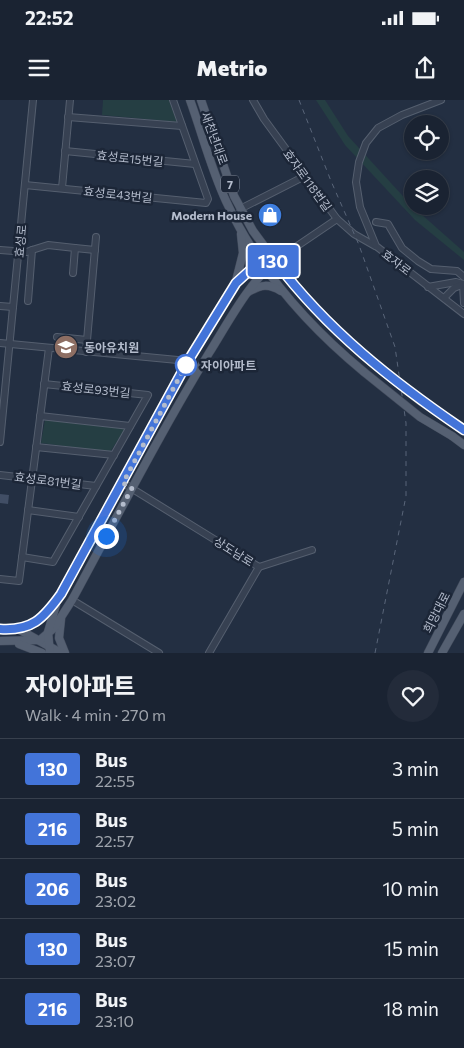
<!DOCTYPE html>
<meta charset="utf-8">
<style>
:root{--surface:#1a2332;--page:#232b3a;--text:#f1f3f6;--muted:#9fa4ac;--line:#38404d}
body{margin:0;font-family:Commissioner,"Noto Sans KR",sans-serif;background:var(--page);color:var(--text);height:100vh;display:flex;flex-direction:column;font-size:19px;white-space:nowrap}
*{box-sizing:border-box;margin:0}
p{font-size:16px;color:var(--muted)}
.icon{flex:none;width:28px;height:28px;fill:none;stroke:currentColor;stroke-width:2;stroke-linecap:round;stroke-linejoin:round}
.map{position:relative;height:553px;overflow:hidden}
.drawer{display:flex;flex-direction:column;background:var(--surface);flex:1}
.drawer>*{flex:none}
.badge{padding:0 10px;border-radius:4px;font-size:18px;line-height:32px}
.tools{position:absolute;left:404px;top:15px;display:grid;gap:10px}
.tools a{display:grid;place-items:center;width:45px;height:45px;border-radius:50%;background:var(--surface);box-shadow:0 1px 4px #0004,0 0 0 1px var(--line);font-size:25px}
.you{position:absolute;width:25px;height:25px;margin:-12px;border:4px solid #fff;border-radius:50%;background:#1a73e8;box-shadow:0 0 0 8px #1a73e833}
.map>.badge{position:absolute;translate:-50% -50%;box-shadow:0 0 0 2px #fff}
.round{display:grid;place-items:center;flex:none;width:52px;height:52px;border-radius:26px;background:var(--page)}
.head{display:flex;align-items:center;justify-content:space-between;height:85px;padding:0 25px}
h1{font-size:24px;font-weight:800;line-height:38px}
ul{padding:0;list-style:none}
li{display:flex;align-items:center;gap:15px;height:60px;padding:0 25px;border-top:1px solid var(--line)}
li div{flex:1}
li b{display:block;font-size:19px}
li em{font-style:normal}
li .badge{min-width:55px;font-weight:700;text-align:center}
.status{display:flex;justify-content:space-between;align-items:center;height:35px;padding:0 25px;background:var(--surface);direction:ltr}
.status svg{height:14px;fill:currentColor}
header{display:flex;justify-content:space-between;align-items:center;height:65px;padding:0 25px;background:var(--surface);font-size:22px;font-weight:800}
.map>svg:first-child{display:block}
</style>
<div class="status"><b>22:52</b><svg viewBox="0 0 49 12"><path d="M0 12V9h3v3zM5 12V6h3v6zM10 12V3h3v9zM15 12V0h3v12zM26 1h20v11H26zM47 4h2v5h-2z"/></svg></div>
<header><svg class="icon" aria-label="menu" viewBox="0 0 24 24"><path d="M4 6h16M4 12h16M4 18h16"/></svg>Metrio<svg class="icon" aria-label="share" viewBox="0 0 24 24"><path d="M12 15V3M7 8l5-5 5 5M5 13v7h14v-7"/></svg></header>
<div class="map">
<svg width="464" height="553" viewBox="0 0 464 553">
<rect width="100%" height="100%" fill="#232f42"/>
<g fill="#253e43">
<path d="M103,0H169L177,22L102,15Z"/>
<path d="M316,0H325L348,36L412,106L464,152V160L415,120L345,45Z"/>
<path d="M45,320L125,329L110,352L41,343Z"/>
</g>
<path fill="#414e65" d="M0,394L9,395L8,404L0,403Z"/>
<g fill="none" stroke-linecap="round" stroke-linejoin="round">
<g stroke="#555f6f" stroke-width="8">
<g id="minor">
<path d="M253,0L264,19L337,119L354,134L375,146"/>
<path d="M441,0L402,15L378,28L366,43L359,62L356,82L360,107L376,146L464,214"/>
<path d="M68,17L182,26"/>
<path d="M65,51L195,64"/>
<path d="M25,85L206,103L208,99L173,0"/>
<path d="M62,88L70,0"/>
<path d="M240,109L305,76"/>
<path d="M376,122L388,124L402,148L418,161L431,169L457,171L464,177"/>
<path d="M75,148L95,150"/>
<path d="M0,150L27,152L32,150"/>
<path d="M275,161L337,119"/>
<path d="M463,184L464,203"/>
<path d="M428,187L456,182L463,184"/>
<path d="M444,198L454,188L464,184"/>
<path d="M28,201L32,150L48,145L75,148L73,173"/>
<path d="M0,206L13,207"/>
<path d="M57,237L87,240"/>
<path d="M0,243L188,261"/>
<path d="M86,252L96,137"/>
<path d="M40,316L130,326"/>
<path d="M0,342L33,0"/>
<path d="M36,347L114,355"/>
<path d="M0,375L96,386"/>
<path d="M123,383L259,467"/>
<path d="M28,410L79,417"/>
<path d="M22,457L53,462L148,295L44,284"/>
<path d="M259,467L312,450"/>
<path d="M0,479L19,481L49,248"/>
<path d="M72,500L159,553"/>
<path d="M209,553L259,467"/>
</g>
</g>
<g stroke="#414a5b" stroke-width="9">
<g id="major">
<path d="M190,0C202,33 211,69 226,101C257,168 307,225 364,272"/>
<path d="M201,0L234,96L253,131L287,177L326,221L368,259"/>
<path d="M265,148L279,152L294,148L290,168L293,182"/>
<path d="M236,181L243,153L241,134"/>
<path d="M248,192C261,185 268,183 281,191"/>
<path d="M452,336L464,345"/>
<path d="M61,519L59,538L65,553"/>
<path d="M0,529C33,531 42,519 61,494L188,261L236,183L260,161H275"/>
<path d="M20,530L61,553"/>
<path d="M0,541L40,540L54,528L72,500C117,417 160,333 209,253C229,221 247,186 275,161"/>
<path d="M19,544L42,553"/>
<path d="M50,553L48,532L56,505"/>
<path d="M428,553L464,482"/>
<path d="M442,553L464,514"/>
</g>
</g>
<use href="#minor" stroke="#374152" stroke-width="6"/>
<use href="#major" stroke="#556072" stroke-width="8"/>
<path stroke="#596579" stroke-width="1" stroke-dasharray="5 5" stroke-linecap="butt" d="M299,0L331,81L359,145L395,247L406,323V396L375,553"/>
<g stroke="#414a5b" stroke-width="9" stroke-linecap="butt">
<g id="major-bridge">
<path d="M368,259L420,301L459,327"/>
<path d="M364,272L420,317L452,336"/>
</g>
</g>
<use href="#major-bridge" stroke="#556072" stroke-width="8"/>
</g>
<g fill="none" stroke-linecap="round" stroke-linejoin="round">
<g stroke="#fff" stroke-width="11">
<path id="line" d="M0,529C32,531 43,519 61,494L188,261L236,183L260,161H275C328,231 392,281 464,330"/>
</g>
<use href="#line" stroke="#4374d9" stroke-width="8"/>
<path stroke="#b4bccc" stroke-width="5" stroke-dasharray="0 9" d="M106,436L132,388L123,383L188,261L186,265"/>
</g>
<defs>
<g id="shop-disc" transform="scale(1.25)"><circle r="9.5" fill="#3f7fe0" stroke="#1c2637"/><path d="M-5-2.5h2.3a2.7 3.5 0 0 1 5.4 0H5L5.5 6h-11ZM-1.5-2.5h3a1.5 2.3 0 0 0-3 0Z" fill="#fff"/></g>
<g id="school-disc" transform="scale(1.25)"><circle r="9.5" fill="#8d6e63" stroke="#1c2637"/><path d="M0-5L7-2L0 1L-7-2ZM-4 1L0 2.5L4 1V4Q0 6-4 4Z" fill="#fff"/></g>
</defs>
<g fill-rule="evenodd">
<use href="#shop-disc" x="270" y="115"/>
<use href="#school-disc" x="66" y="247"/>
</g>
<circle fill="#fff" stroke="#4374d9" stroke-width="2.5" cx="186" cy="265" r="10"/>
<g text-anchor="middle" dominant-baseline="central" stroke-width="5" stroke-linejoin="round" paint-order="stroke">
<rect fill="#1c2637" stroke="#868f9f" stroke-width="1" x="221" y="75.5" width="18" height="17" rx="4"/>
<g font-size="11" font-weight="bold" fill="#b4bccc">
<text x="230" y="84">7</text>
</g>
<g font-size="12" fill="#b4bccc" stroke="#1c2637">
<text transform="translate(215 38) rotate(70)">새천년대로</text>
<text transform="translate(130 58) rotate(6)">효성로15번길</text>
<text transform="translate(308 80) rotate(54)">효자로118번길</text>
<text transform="translate(118 94) rotate(6)">효성로43번길</text>
<text transform="translate(20 141) rotate(-85)">효성로</text>
<text transform="translate(397 162) rotate(38)">효자로</text>
<text transform="translate(96 289) rotate(6)">효성로93번길</text>
<text transform="translate(48 380) rotate(7)">효성로81번길</text>
<text transform="translate(234 451) rotate(32)">상도남로</text>
<text transform="translate(436 512) rotate(-63)">희망대로</text>
</g>
<g font-size="12" font-weight="bold" fill="#b4bccc" stroke="#1c2637" text-anchor="end">
<text x="252" y="115">Modern House</text>
<text x="84" y="247" text-anchor="start">동아유치원</text>
</g>
<g font-size="12" font-weight="bold" fill="#b4bccc" stroke="#1c2637" text-anchor="start">
<text x="201" y="265">자이아파트</text>
</g>
</g>
</svg>
<div class="tools">
<a><svg class="icon" aria-label="locate" viewBox="0 0 24 24"><circle cx="12" cy="12" r="6"/><path d="M12 2v4M12 18v4M2 12h4M18 12h4"/></svg></a>
<a><svg class="icon" aria-label="layers" viewBox="0 0 24 24"><path d="M12 4l9 5-9 5-9-5zM3 14l9 5 9-5"/></svg></a>
</div>
<div class="you" style="left:106px;top:436px"></div>
<b class="badge" style="left:273px;top:161px;background:#4374d9;color:#fff">130</b>
</div>
<section class="drawer">
<div class="head"><div><h1>자이아파트</h1><p>Walk · 4 min · 270 m</p></div><a class="round"><svg class="icon" aria-label="heart" viewBox="0 0 24 24"><path d="M12 20l-8-8c-3-5 5-10 8-4 3-6 11-1 8 4z"/></svg></a></div>
<ul>
<li><span class="badge" style="background:#4374d9;color:#fff">130</span><div><b>Bus</b><p>22:55</p></div><em>3 min</em></li>
<li><span class="badge" style="background:#4374d9;color:#fff">216</span><div><b>Bus</b><p>22:57</p></div><em>5 min</em></li>
<li><span class="badge" style="background:#4374d9;color:#fff">206</span><div><b>Bus</b><p>23:02</p></div><em>10 min</em></li>
<li><span class="badge" style="background:#4374d9;color:#fff">130</span><div><b>Bus</b><p>23:07</p></div><em>15 min</em></li>
<li><span class="badge" style="background:#4374d9;color:#fff">216</span><div><b>Bus</b><p>23:10</p></div><em>18 min</em></li>
</ul>
</section>
